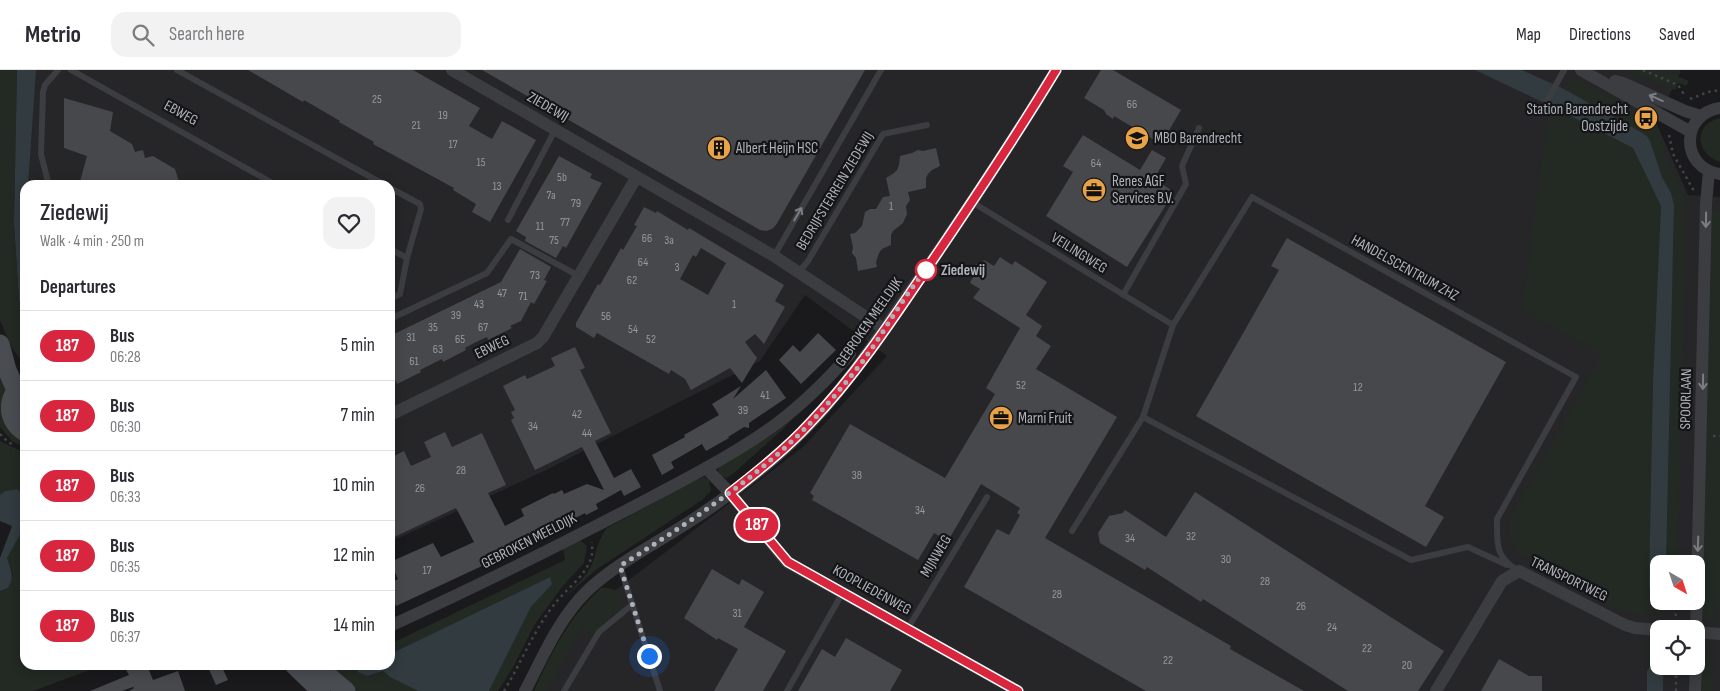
<!DOCTYPE html>
<meta charset="utf-8">
<style>
:root{--surface:#fff;--page:#f2f2f3;--text:#2b2b33;--muted:#7c7c81;--line:#e1e1e2}
body{margin:0;font-family:"Sofia Sans Condensed",sans-serif;background:var(--page);color:var(--text);height:100vh;display:flex;flex-direction:column;font-size:19px;white-space:nowrap}
*{box-sizing:border-box;margin:0}
p{font-size:16px;color:var(--muted)}
.icon{flex:none;width:28px;height:28px;fill:none;stroke:currentColor;stroke-width:2;stroke-linecap:round;stroke-linejoin:round}
.map{position:relative;flex:1;overflow:hidden}
.side{position:absolute;left:20px;top:110px;width:375px;height:490px;display:flex;flex-direction:column;background:var(--surface);border-radius:15px;box-shadow:0 2px 12px #0003}
.side>*{flex:none}
.badge{padding:0 10px;border-radius:16px;font-size:18px;line-height:32px}
.needle{width:32px;rotate:141deg}
.controls{position:absolute;left:1650px;top:485px;display:grid;gap:10px}
.controls a{display:grid;place-items:center;width:55px;height:55px;border-radius:10px;background:var(--surface);box-shadow:0 2px 12px #0003;font-size:25px}
.you{position:absolute;width:25px;height:25px;margin:-12px;border:4px solid #fff;border-radius:50%;background:#1a73e8;box-shadow:0 0 0 8px #1a73e833}
.map>.badge{position:absolute;translate:-50% -50%;box-shadow:0 0 0 2px #fff}
h2{padding:0 20px;font-size:19px;line-height:45px}
.round{display:grid;place-items:center;flex:none;width:52px;height:52px;border-radius:15px;background:var(--page)}
.head{display:flex;align-items:center;justify-content:space-between;height:85px;padding:0 20px}
h1{font-size:24px;font-weight:600;line-height:38px}
ul{padding:0;list-style:none}
li{display:flex;align-items:center;gap:15px;height:70px;padding:0 20px;border-top:1px solid var(--line)}
li div{flex:1}
li b{display:block;font-size:19px}
li em{font-style:normal}
li .badge{min-width:55px;font-weight:700;text-align:center}
header{display:flex;align-items:center;gap:30px;box-sizing:border-box;height:70px;padding:0 25px;background:var(--surface);border-bottom:1px solid var(--line)}
header strong{font-size:24px}
nav{display:flex;gap:28px;margin-inline-start:auto;font-size:18px}
.search{width:350px;height:45px;background:var(--page);display:flex;align-items:center;gap:12px;box-sizing:border-box;padding:0 18px;border-radius:15px;color:var(--muted);font-size:19px}
.map>svg:first-child{display:block}
</style>
<header>
<strong>Metrio</strong>
<div class="search"><svg class="icon" aria-label="search" viewBox="0 0 24 24"><circle cx="10" cy="10" r="6"/><path d="M15 15l6 6"/></svg>Search here</div>
<nav><a>Map</a><a>Directions</a><a>Saved</a></nav>
</header>
<div class="map">
<svg width="1720" height="621" viewBox="0 0 1720 621">
<rect width="100%" height="100%" fill="#1a1a1c"/>
<path fill="#262629" fill-rule="evenodd" d="M29,0H1679L1681,1L1656,52L1688,125L1720,127V621H542L591,539L803,377L887,286L805,225L760,291L544,401L390,472V115H25V222L21,178ZM1659,494H1696V531H1659ZM1659,559H1696V596H1659Z"/>
<g fill="#222a23">
<path d="M0,0H17L14,152L19,230L25,255V295L12,278L0,250Z"/>
<path d="M1624,0H1662L1689,11L1686,16L1678,13L1675,20Z"/>
<path d="M1574,8L1616,30L1614,34L1658,57C1663,65 1663,75 1665,84C1670,98 1677,111 1686,122L1678,494H1666L1674,136L1671,123L1662,107L1647,66L1564,19L1568,12Z"/>
<path d="M1553,37L1633,78L1661,136L1653,313L1651,523L1659,525V531H1672L1670,538L1665,544H1634L1616,539L1523,486C1511,473 1508,467 1510,449L1602,285L1522,239L1548,44Z"/>
<path d="M1720,48V92C1695,84 1693,54 1720,48Z"/>
<path d="M1712,140H1720V535L1712,549L1708,551L1705,549L1702,545Z"/>
<path d="M0,296L25,369V378L12,371L0,357Z"/>
<path d="M824,315L782,360L735,402L727,408C721,406 718,404 718,398Z"/>
<path d="M0,371L25,383V425L17,419L5,421L0,425Z"/>
<path d="M704,407L709,410L711,421L702,430L597,499L565,527C574,517 587,506 592,494C597,481 598,469 607,458L692,412Z"/>
<path d="M21,463L25,464V595H103L33,621H0V521L8,518L13,504L7,488Z"/>
<path d="M580,470L587,476L584,493L562,517L535,554L512,599L498,621H489L531,537L551,514L550,507L390,584V574L565,490L563,479Z"/>
<path d="M601,518H608L619,521L625,542V548L623,550L615,541L591,566L583,557L546,621H534C553,580 567,550 601,518Z"/>
<path d="M1645,572L1659,574V595L1657,594L1648,598L1647,601Z"/>
<path d="M1703,576H1705C1716,589 1713,606 1713,621H1700L1701,579Z"/>
<path d="M331,595H366L358,599L367,606L383,601L390,607L418,621H355L330,597Z"/>
</g>
<g fill="#313b40">
<path d="M17,0H36L28,115H25V255L19,230L14,152Z"/>
<path d="M1475,0H1522L1564,19L1639,61L1647,66L1650,71L1662,107L1671,123L1674,135L1666,494H1659V525L1651,523L1649,517L1653,313L1661,136L1633,78L1553,37Z"/>
<path d="M17,419L25,425V464L21,463L7,488C11,500 15,506 8,518L0,521V488L12,456L0,451V425L5,421Z"/>
<path d="M550,507L552,514L531,537L489,621H418L390,607L383,601L367,606L358,602V599L366,595H390V584Z"/>
<path d="M1652,594C1666,595 1663,609 1663,621H1647V601Z"/>
</g>
<g fill="#47484c" fill-rule="evenodd">
<path d="M248,0H413L480,38L469,56L492,69L502,51L536,70L490,152L472,142L476,134L453,120L454,118L373,74L374,72L339,52L340,51L304,30L303,32Z"/>
<path d="M482,0H865L776,155L772,159L766,161L760,160Z"/>
<path d="M1101,0H1113L1181,40L1161,74L1114,46L1113,49L1106,44L1104,40L1084,28Z"/>
<path d="M64,28L113,42L110,61L132,74L135,82L143,80L145,88L153,86L175,99L180,115H79L87,86L64,78Z"/>
<path d="M1083,65L1140,100L1152,80L1166,88L1154,109L1174,122L1127,197L1046,146L1073,102L1063,96Z"/>
<path d="M936,78L940,96L932,100L928,104L926,108V118L908,122L910,130L906,136L907,144L903,153L893,161L891,165V175L882,179L879,183L876,192L877,197L858,201L856,188L852,183L853,177L850,164L855,163L862,156L865,142L870,139H876L883,127L890,126L886,108L894,103L897,100L899,95L900,86L912,83L918,80L923,81Z"/>
<path d="M559,86L592,104L590,108L602,113L566,178L563,176L556,188L525,171L526,167L516,161Z"/>
<path d="M644,137L656,143L657,141L688,160L689,158L784,215L775,231L785,237L764,274L755,264L745,272L757,288L742,313L730,298L691,320L685,309L671,300L669,304L597,263L594,268L576,257V253L598,214L600,215L621,178L623,180L637,156L634,155ZM701,178L726,193L708,225L680,209L693,185L696,187Z"/>
<path d="M1287,168L1506,292L1425,436L1444,447L1426,477L1196,346L1279,200L1271,196Z"/>
<path d="M520,179L551,197L544,210L547,211L534,234L531,232L521,251L510,256L512,258L488,270L487,267L476,272L465,278L466,280L443,292L442,289L420,300L421,302L397,314L396,311L390,314V266L501,212Z"/>
<path d="M1000,187L1012,195L1015,191L1047,212L1026,245L1042,256L1036,266L1051,276L1036,299L1117,347L1045,468L1231,576L1230,579L1304,621H1146L964,517L997,459L1009,465L1020,445L1017,443L1020,438L981,414L948,471L934,463L918,490L812,430L814,426L810,423L850,354L945,408L995,324L986,318L1020,258L973,228L980,219L970,213L973,207L969,205L976,194L980,196L984,190L994,196Z"/>
<path d="M818,263L836,280L801,314L779,290L793,275L800,282Z"/>
<path d="M575,277L585,298L580,300L611,363L595,371L614,408L631,399L641,417L624,426L621,420L596,434L598,439L586,445L585,443L562,455L563,456L557,459L556,463L552,461L537,467V468L531,473L521,478L396,536L390,522V513L398,509L390,492L433,473L441,487L474,472L456,438L390,469V388L404,381L411,396L431,387L424,372L445,362L452,377L482,363L506,415L488,423L505,456L524,446L521,439L553,423L554,424L562,420L564,424L587,414L604,420L582,377L535,400L511,350L514,348L511,342L515,340L503,316L525,305L527,309L555,296L551,288Z"/>
<path d="M766,300L786,328L749,353V358L744,357L728,367L729,368L706,381L702,374L671,392L674,398L662,405L652,385L685,367L684,365L719,345L712,334L741,316L733,329Z"/>
<path d="M1195,422L1444,581L1418,621H1348L1203,529L1201,532L1147,497L1145,500L1100,473L1098,463L1109,446L1123,443L1125,440L1166,467Z"/>
<path d="M712,499L739,515L742,509L764,522L744,557L786,581L763,621H714L738,579L718,568L717,570L684,548Z"/>
<path d="M846,568L902,600L890,621H798L822,579L835,587Z"/>
<path d="M1499,589L1529,606H1542V621H1481Z"/>
<path d="M132,595H147L153,610L178,601L185,621H129L134,618L133,617L122,621H90L129,605L125,598Z"/>
<path d="M207,595H221L228,610L216,615Z"/>
</g>
<g fill="none" stroke-linecap="round" stroke-linejoin="round">
<g stroke="#414448" stroke-width="2.5" stroke-dasharray="2.5 4" stroke-linecap="butt">
<path d="M1643,0L1678,15L1683,23L1681,25"/>
<path d="M1690,29L1708,22L1720,20"/>
<path d="M1669,65L1673,84L1694,121"/>
<path d="M0,364L8,372L14,375"/>
<path d="M1713,366H1720"/>
<path d="M1675,559L1676,541L1680,531"/>
<path d="M504,621C521,593 533,562 553,536C563,522 584,507 590,491C593,486 592,478 592,472"/>
<path d="M1676,621V596"/>
</g>
<g stroke="#3b3d41" stroke-width="6">
<path d="M71,0L276,115"/>
<path d="M177,0L385,115"/>
<path d="M1544,37L1564,0"/>
<path d="M50,115L48,112L41,84L43,22L45,15L58,0"/>
<path d="M390,118L420,134L421,139L407,188L400,224L390,229"/>
<path d="M972,132L1173,255"/>
<path d="M508,150L555,60"/>
<path d="M390,179L407,188"/>
<path d="M774,186L881,0"/>
<path d="M799,202L808,191L883,64L927,55"/>
<path d="M1123,225L1186,114L1182,96L1199,58"/>
<path d="M390,249L487,203L511,169L579,206"/>
<path d="M1072,461L1143,347"/>
<path d="M1507,495L1468,477L1411,490L1143,347L1173,255L1252,127L1576,307L1497,449C1497,474 1495,488 1519,501"/>
<path d="M620,496L660,621"/>
<path d="M908,558L987,427"/>
<path d="M564,621L599,562L633,534"/>
<path d="M787,621L843,522"/>
</g>
<g stroke="#3b3d41" stroke-width="12">
<path d="M452,0L774,186L884,259"/>
<path d="M1581,0L1691,62"/>
<path d="M1615,11L1623,13L1685,41L1701,46"/>
<path d="M1720,38C1680,44 1680,98 1720,104"/>
<path d="M390,345L537,273L543,267L636,108"/>
<path d="M706,398L730,423L787,492L1018,621"/>
<path d="M390,556C469,520 548,481 625,441C676,414 729,388 776,354C804,333 828,309 850,284"/>
<path d="M1696,559L1706,134L1709,101"/>
<path d="M1696,562L1720,564"/>
<path d="M525,621C543,587 558,550 586,522C615,494 655,474 689,452C725,429 760,402 791,373C837,330 871,278 907,226C959,153 1009,77 1056,0"/>
<path d="M1436,621L1502,511L1519,501L1625,555L1635,558L1659,560"/>
<path d="M1695,621L1696,596"/>
</g>
<g stroke="#494c51" stroke-width="19">
<path d="M0,274L7,300L16,320"/>
<path d="M25,313C6,325 5,350 25,362"/>
<path d="M294,595L321,621"/>
<path d="M315,595L346,621"/>
</g>
</g>
<defs><path id="oneway-shaft" d="M-6 0H5M1.5-3L5.5 0L1.5 3" fill="none" stroke-width="1.6" stroke-linecap="round" stroke-linejoin="round" transform="scale(1.25)"/></defs>
<g stroke="#7a7e84">
<use href="#oneway-shaft" transform="translate(1656 28) rotate(-156)"/>
<use href="#oneway-shaft" transform="translate(798 144) rotate(-60)"/>
<use href="#oneway-shaft" transform="translate(1706 150) rotate(91)"/>
<use href="#oneway-shaft" transform="translate(1703 312) rotate(91)"/>
<use href="#oneway-shaft" transform="translate(1698 474) rotate(92)"/>
</g>
<g fill="none" stroke-linecap="round" stroke-linejoin="round">
<g stroke="#fff" stroke-width="11">
<path id="line" d="M1018,621L788,492L730,423C758,401 786,379 810,353C861,300 902,235 943,175C982,117 1020,60 1056,0"/>
</g>
<use href="#line" stroke="#d7263d" stroke-width="8"/>
<path stroke="#aeb3bb" stroke-width="5" stroke-dasharray="0 9" d="M649,586L620,496C680,458 738,421 790,373C812,353 832,329 851,306C879,273 898,233 926,200"/>
</g>
<defs>
<g id="bus-disc" transform="scale(1.25)"><circle r="9.5" fill="#e8a247" stroke="#151517"/><path d="M-5-6H5V4H4V6H2V4H-2V6H-4V4H-5ZM-3.5-4V0h7V-4ZM-3.5 1.2v1.5H-2V1.2ZM2 1.2v1.5H3.5V1.2Z" fill="#111"/></g>
<g id="university-disc" transform="scale(1.25)"><circle r="9.5" fill="#e8a247" stroke="#151517"/><path d="M0-5L7-2L0 1L-7-2ZM-4 1L0 2.5L4 1V4Q0 6-4 4Z" fill="#111"/></g>
<g id="building-disc" transform="scale(1.25)"><circle r="9.5" fill="#e8a247" stroke="#151517"/><path d="M-4-6H4V6H1V3H-1V6H-4ZM-2.5-4.3h1.7v1.8h-1.7ZM.8-4.3h1.7v1.8H.8ZM-2.5-1h1.7V.8h-1.7ZM.8-1h1.7V.8H.8Z" fill="#111"/></g>
<g id="office-disc" transform="scale(1.25)"><circle r="9.5" fill="#e8a247" stroke="#151517"/><path d="M-6-3h4V-5.5h4V-3h4V5H-6ZM-1-4.5V-3h2v-1.5ZM-6 0V1H6V0Z" fill="#111"/></g>
</defs>
<g fill-rule="evenodd">
<use href="#bus-disc" x="1646" y="48"/>
<use href="#university-disc" x="1137" y="68"/>
<use href="#building-disc" x="719" y="78"/>
<use href="#office-disc" x="1094" y="120"/>
<use href="#office-disc" x="1001" y="348"/>
</g>
<circle fill="#fff" stroke="#d7263d" stroke-width="2.5" cx="926" cy="200" r="10"/>
<g text-anchor="middle" dominant-baseline="central" stroke-width="4.5" stroke-linejoin="round" paint-order="stroke">
<g font-size="12" fill="#94989f">
<text x="377" y="29">25</text>
<text x="1132" y="34">66</text>
<text x="443" y="45">19</text>
<text x="416" y="55">21</text>
<text x="453" y="74">17</text>
<text x="481" y="92">15</text>
<text x="1096" y="93">64</text>
<text x="562" y="107">5b</text>
<text x="497" y="116">13</text>
<text x="551" y="125">7a</text>
<text x="576" y="133">79</text>
<text x="891" y="136">1</text>
<text x="565" y="152">77</text>
<text x="540" y="156">11</text>
<text x="647" y="168">66</text>
<text x="554" y="170">75</text>
<text x="669" y="170">3a</text>
<text x="643" y="192">64</text>
<text x="677" y="197">3</text>
<text x="535" y="205">73</text>
<text x="632" y="210">62</text>
<text x="502" y="223">47</text>
<text x="523" y="226">71</text>
<text x="479" y="234">43</text>
<text x="734" y="234">1</text>
<text x="456" y="245">39</text>
<text x="606" y="246">56</text>
<text x="433" y="257">35</text>
<text x="483" y="257">67</text>
<text x="633" y="259">54</text>
<text x="411" y="267">31</text>
<text x="460" y="269">65</text>
<text x="651" y="269">52</text>
<text x="438" y="279">63</text>
<text x="414" y="291">61</text>
<text x="1021" y="315">52</text>
<text x="1358" y="317">12</text>
<text x="765" y="325">41</text>
<text x="743" y="340">39</text>
<text x="577" y="344">42</text>
<text x="533" y="356">34</text>
<text x="587" y="363">44</text>
<text x="461" y="400">28</text>
<text x="857" y="405">38</text>
<text x="420" y="418">26</text>
<text x="920" y="440">34</text>
<text x="1191" y="466">32</text>
<text x="1130" y="468">34</text>
<text x="1226" y="489">30</text>
<text x="427" y="500">17</text>
<text x="1265" y="511">28</text>
<text x="1057" y="524">28</text>
<text x="1301" y="536">26</text>
<text x="737" y="543">31</text>
<text x="1332" y="557">24</text>
<text x="1367" y="578">22</text>
<text x="1168" y="590">22</text>
<text x="1407" y="595">20</text>
</g>
<g font-size="15" fill="#aeb3bb" stroke="#151517">
<text transform="translate(548 37) rotate(30)">ZIEDEWIJ</text>
<text transform="translate(181 43) rotate(29)">EBWEG</text>
<text transform="translate(835 121) rotate(-59)">BEDRIJFSTERREIN ZIEDEWIJ</text>
<text transform="translate(1079 183) rotate(32)">VEILINGWEG</text>
<text transform="translate(1405 198) rotate(29)">HANDELSCENTRUM ZHZ</text>
<text transform="translate(869 252) rotate(-55)">GEBROKEN MEELDIJK</text>
<text transform="translate(492 277) rotate(-26)">EBWEG</text>
<text transform="translate(1686 329) rotate(-89)">SPOORLAAN</text>
<text transform="translate(529 471) rotate(-27)">GEBROKEN MEELDIJK</text>
<text transform="translate(936 486) rotate(-59)">MIJNWEG</text>
<text transform="translate(1569 509) rotate(26)">TRANSPORTWEG</text>
<text transform="translate(872 520) rotate(29)">KOOPLIEDENWEG</text>
</g>
<g font-size="15" fill="#aeb3bb" stroke="#151517" text-anchor="start">
<text x="1628" y="39" text-anchor="end">Station Barendrecht<tspan x="1628" dy="17">Oostzijde</tspan></text>
<text x="1154" y="68">MBO Barendrecht</text>
<text x="736" y="78">Albert Heijn HSC</text>
<text x="1112" y="111">Renes AGF<tspan x="1112" dy="17">Services B.V.</tspan></text>
<text x="1018" y="348">Marni Fruit</text>
</g>
<g font-size="15" font-weight="bold" fill="#aeb3bb" stroke="#151517" text-anchor="start">
<text x="941" y="200">Ziedewij</text>
</g>
</g>
</svg>
<div class="controls">
<a><svg class="needle" viewBox="-14 -14 28 28"><path d="M0-13l5 13h-10z" fill="#e53935"/><path d="M0 13l5-13h-10z" fill="#7c7c81"/></svg></a>
<a><svg class="icon" aria-label="locate" viewBox="0 0 24 24"><circle cx="12" cy="12" r="6"/><path d="M12 2v4M12 18v4M2 12h4M18 12h4"/></svg></a>
</div>
<div class="you" style="left:649px;top:586px"></div>
<b class="badge" style="left:757px;top:455px;background:#d7263d;color:#fff">187</b>
<section class="side">
<div class="head"><div><h1>Ziedewij</h1><p>Walk · 4 min · 250 m</p></div><a class="round"><svg class="icon" aria-label="heart" viewBox="0 0 24 24"><path d="M12 20l-8-8c-3-5 5-10 8-4 3-6 11-1 8 4z"/></svg></a></div>
<h2>Departures</h2>
<ul>
<li><span class="badge" style="background:#d7263d;color:#fff">187</span><div><b>Bus</b><p>06:28</p></div><em>5 min</em></li>
<li><span class="badge" style="background:#d7263d;color:#fff">187</span><div><b>Bus</b><p>06:30</p></div><em>7 min</em></li>
<li><span class="badge" style="background:#d7263d;color:#fff">187</span><div><b>Bus</b><p>06:33</p></div><em>10 min</em></li>
<li><span class="badge" style="background:#d7263d;color:#fff">187</span><div><b>Bus</b><p>06:35</p></div><em>12 min</em></li>
<li><span class="badge" style="background:#d7263d;color:#fff">187</span><div><b>Bus</b><p>06:37</p></div><em>14 min</em></li>
</ul>
</section>
</div>
